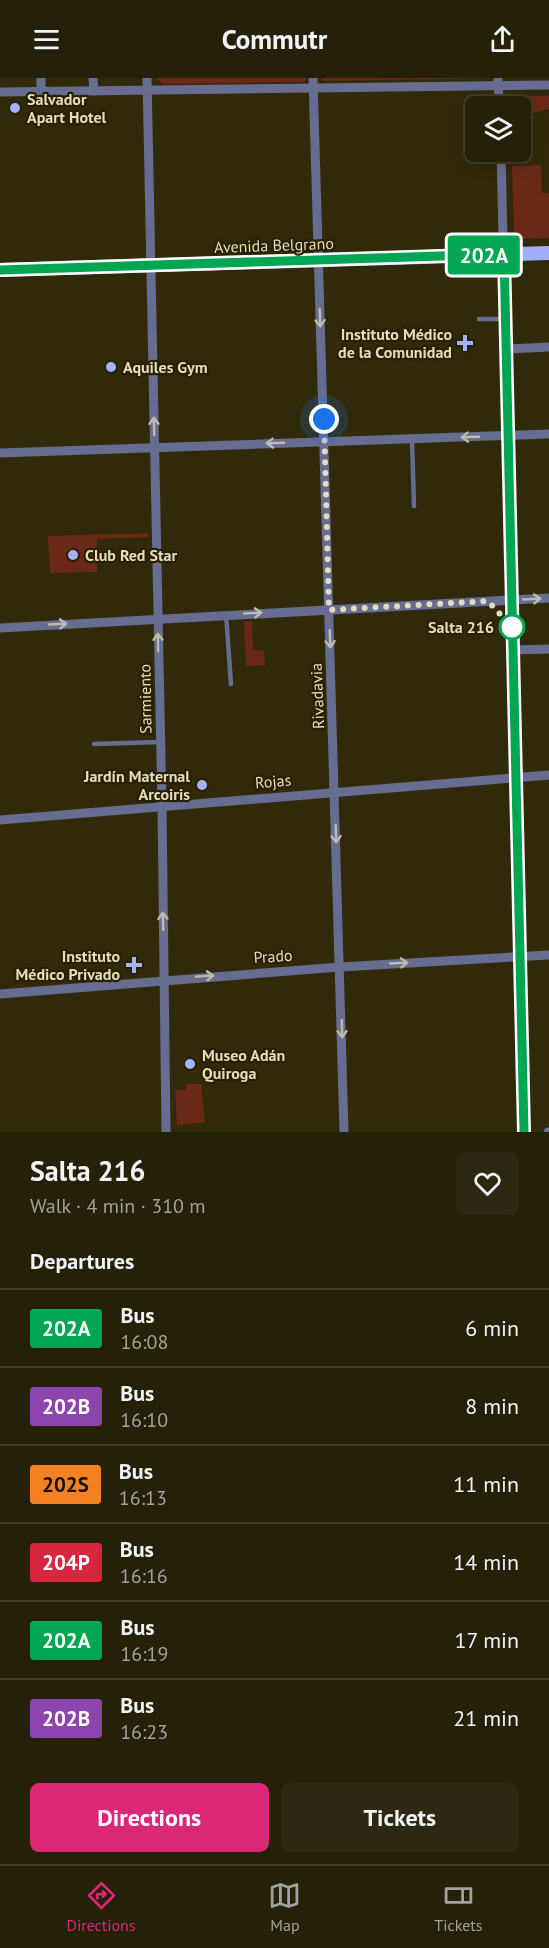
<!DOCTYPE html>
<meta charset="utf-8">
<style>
:root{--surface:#252008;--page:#2d2812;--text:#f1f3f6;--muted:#a3a39c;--line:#423e29;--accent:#db2777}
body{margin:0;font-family:"PT Sans",sans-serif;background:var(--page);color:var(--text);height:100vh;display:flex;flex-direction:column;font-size:22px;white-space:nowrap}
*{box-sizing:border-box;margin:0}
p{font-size:20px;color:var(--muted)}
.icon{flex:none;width:33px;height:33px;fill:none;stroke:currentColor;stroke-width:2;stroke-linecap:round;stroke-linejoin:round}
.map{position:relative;height:1054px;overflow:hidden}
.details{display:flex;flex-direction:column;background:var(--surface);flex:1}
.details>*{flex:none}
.badge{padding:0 12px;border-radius:4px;font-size:21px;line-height:39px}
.fabs{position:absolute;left:465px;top:18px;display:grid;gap:12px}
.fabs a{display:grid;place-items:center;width:66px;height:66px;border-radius:9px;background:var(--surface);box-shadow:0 3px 15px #0003,0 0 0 2px var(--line);font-size:30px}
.you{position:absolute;width:30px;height:30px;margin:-15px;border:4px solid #fff;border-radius:50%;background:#1a73e8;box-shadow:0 0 0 9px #1a73e833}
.map>.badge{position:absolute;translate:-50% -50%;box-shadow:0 0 0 3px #fff}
h2{padding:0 30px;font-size:22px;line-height:54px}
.round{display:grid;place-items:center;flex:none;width:63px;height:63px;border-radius:9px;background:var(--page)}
.head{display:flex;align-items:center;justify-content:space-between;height:102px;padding:0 30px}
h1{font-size:28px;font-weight:700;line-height:45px}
.primary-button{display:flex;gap:12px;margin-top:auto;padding:12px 30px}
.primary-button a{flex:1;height:69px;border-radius:9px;background:var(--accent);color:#fff;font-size:24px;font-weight:700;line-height:69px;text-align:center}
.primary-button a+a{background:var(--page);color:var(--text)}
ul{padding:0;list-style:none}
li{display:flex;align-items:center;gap:18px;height:78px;padding:0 30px;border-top:2px solid var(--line)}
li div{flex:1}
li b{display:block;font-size:22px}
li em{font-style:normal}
li .badge{min-width:66px;font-weight:700;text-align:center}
header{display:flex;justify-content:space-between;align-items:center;height:78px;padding:0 30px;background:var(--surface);font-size:27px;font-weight:700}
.menu{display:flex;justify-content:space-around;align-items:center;height:84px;border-top:2px solid var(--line);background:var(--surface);font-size:16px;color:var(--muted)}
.menu a{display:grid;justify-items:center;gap:3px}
.menu .active{color:var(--accent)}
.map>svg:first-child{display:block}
</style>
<header><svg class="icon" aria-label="menu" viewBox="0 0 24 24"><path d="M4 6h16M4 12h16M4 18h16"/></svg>Commutr<svg class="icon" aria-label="share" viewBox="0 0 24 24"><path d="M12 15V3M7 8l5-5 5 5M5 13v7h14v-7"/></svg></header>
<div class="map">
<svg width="549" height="1054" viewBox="0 0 549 1054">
<rect width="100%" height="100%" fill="#312a0a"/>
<g fill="#6a2917">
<path d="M156,0H306V1L304,4L163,6Z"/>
<path d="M320,0H488L324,3Z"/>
<path d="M525,18H549V31L526,37Z"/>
<path d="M541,87L542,115H549V160L519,161L514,157L512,88Z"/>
<path d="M148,455V459L97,461V494L50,495L48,458Z"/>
<path d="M244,543H252L253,572L264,573L265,587L246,588Z"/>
<path d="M186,1006H201L205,1044L177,1047L175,1012H186Z"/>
</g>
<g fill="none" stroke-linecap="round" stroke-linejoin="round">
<g stroke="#676d91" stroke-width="4.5">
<path d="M479,241H506"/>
<path d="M412,361L414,428"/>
<path d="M226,536L231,606"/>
<path d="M94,666L161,664"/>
</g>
<g stroke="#676d91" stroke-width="9">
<path d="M41,0V14"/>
<path d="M93,0L94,13"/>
<path d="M147,0L162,728L166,1054"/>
<path d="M313,0L344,1054"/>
<path d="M498,0L499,28"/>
<path d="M0,14L549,7"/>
<path d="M501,74L524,1054"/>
<path d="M506,271L549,269"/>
<path d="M0,375L549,356"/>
<path d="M0,550L549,520"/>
<path d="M512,572L549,571"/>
<path d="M0,742L549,697"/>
<path d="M0,916L340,889L549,877"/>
<path d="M548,1054H549"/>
</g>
<path stroke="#a2aefa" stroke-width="14" d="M0,192L549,175"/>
</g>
<defs><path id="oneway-shaft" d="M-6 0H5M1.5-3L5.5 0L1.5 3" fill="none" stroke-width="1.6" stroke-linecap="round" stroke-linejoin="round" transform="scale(1.5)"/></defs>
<g stroke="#bebbb0">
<use href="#oneway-shaft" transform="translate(320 240) rotate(88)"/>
<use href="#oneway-shaft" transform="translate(154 348) rotate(-91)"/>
<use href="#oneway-shaft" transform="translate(470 359) rotate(178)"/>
<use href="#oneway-shaft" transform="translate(275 365) rotate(178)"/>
<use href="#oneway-shaft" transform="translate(532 521) rotate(-3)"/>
<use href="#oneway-shaft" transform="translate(253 535) rotate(-3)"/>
<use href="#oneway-shaft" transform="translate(58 546) rotate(-3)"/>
<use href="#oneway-shaft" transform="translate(330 561) rotate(88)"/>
<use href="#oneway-shaft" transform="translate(158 564) rotate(-91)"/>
<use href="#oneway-shaft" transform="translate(336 756) rotate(88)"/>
<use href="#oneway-shaft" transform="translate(163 843) rotate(-92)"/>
<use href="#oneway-shaft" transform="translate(399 885) rotate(-3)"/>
<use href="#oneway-shaft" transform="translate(205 898) rotate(-4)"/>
<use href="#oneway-shaft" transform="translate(342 951) rotate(89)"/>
</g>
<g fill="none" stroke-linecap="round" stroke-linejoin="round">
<g stroke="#fff" stroke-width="14">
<path id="line" d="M0,192L504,176L524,1054"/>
</g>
<use href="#line" stroke="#00a651" stroke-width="9"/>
<path stroke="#e3dcbe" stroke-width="6" stroke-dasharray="0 10.8" d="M324,341L329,532L488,523L512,549"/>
</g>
<g fill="#a5b1fc" stroke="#282101" stroke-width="2">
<circle cx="15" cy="30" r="6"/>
<path d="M462 256h6v6h6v6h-6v6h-6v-6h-6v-6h6z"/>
<circle cx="111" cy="289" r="6"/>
<circle cx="73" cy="477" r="6"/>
<circle cx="202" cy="707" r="6"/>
<path d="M131 878h6v6h6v6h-6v6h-6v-6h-6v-6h6z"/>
<circle cx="190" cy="986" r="6"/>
</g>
<circle fill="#fff" stroke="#00a651" stroke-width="3" cx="512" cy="549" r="12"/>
<g text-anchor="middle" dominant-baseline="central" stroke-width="4.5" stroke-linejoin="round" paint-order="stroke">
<g font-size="16" font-weight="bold" fill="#e3dcbe" stroke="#282101" text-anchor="start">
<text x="27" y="21">Salvador<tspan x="27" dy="18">Apart Hotel</tspan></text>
<text x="452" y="256" text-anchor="end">Instituto Médico<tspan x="452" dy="18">de la Comunidad</tspan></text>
<text x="123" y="289">Aquiles Gym</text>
<text x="85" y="477">Club Red Star</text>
<text x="190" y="698" text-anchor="end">Jardín Maternal<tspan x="190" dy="18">Arcoiris</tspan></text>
<text x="120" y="878" text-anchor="end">Instituto<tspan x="120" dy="18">Médico Privado</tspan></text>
<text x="202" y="977">Museo Adán<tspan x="202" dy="18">Quiroga</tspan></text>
</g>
<g font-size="16" fill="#e3dcbe" stroke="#282101">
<text transform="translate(274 167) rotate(-2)">Avenida Belgrano</text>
<text transform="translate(317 618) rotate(-92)">Rivadavia</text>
<text transform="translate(145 621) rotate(-91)">Sarmiento</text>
<text transform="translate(273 703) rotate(-5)">Rojas</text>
<text transform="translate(273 878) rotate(-4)">Prado</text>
</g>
<g font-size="16" font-weight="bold" fill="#e3dcbe" stroke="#282101" text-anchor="end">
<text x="494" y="549">Salta 216</text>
</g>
</g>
</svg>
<div class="fabs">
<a><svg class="icon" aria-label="layers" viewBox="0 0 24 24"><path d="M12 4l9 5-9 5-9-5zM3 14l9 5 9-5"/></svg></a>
</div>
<div class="you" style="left:324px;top:341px"></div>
<b class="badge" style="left:484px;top:177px;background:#00a651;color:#fff">202A</b>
</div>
<section class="details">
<div class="head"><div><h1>Salta 216</h1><p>Walk · 4 min · 310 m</p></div><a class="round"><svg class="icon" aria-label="heart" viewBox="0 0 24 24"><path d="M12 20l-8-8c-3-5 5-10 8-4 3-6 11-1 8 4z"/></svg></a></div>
<h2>Departures</h2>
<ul>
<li><span class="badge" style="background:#00a651;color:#fff">202A</span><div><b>Bus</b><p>16:08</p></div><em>6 min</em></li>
<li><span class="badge" style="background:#8e44ad;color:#fff">202B</span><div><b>Bus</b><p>16:10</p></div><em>8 min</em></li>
<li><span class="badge" style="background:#f58220;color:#111">202S</span><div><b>Bus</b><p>16:13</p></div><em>11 min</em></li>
<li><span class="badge" style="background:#d7263d;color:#fff">204P</span><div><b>Bus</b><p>16:16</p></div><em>14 min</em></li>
<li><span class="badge" style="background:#00a651;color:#fff">202A</span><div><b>Bus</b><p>16:19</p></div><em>17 min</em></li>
<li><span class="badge" style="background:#8e44ad;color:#fff">202B</span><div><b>Bus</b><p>16:23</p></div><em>21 min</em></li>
</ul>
<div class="primary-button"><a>Directions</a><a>Tickets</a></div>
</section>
<nav class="menu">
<a class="active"><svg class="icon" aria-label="directions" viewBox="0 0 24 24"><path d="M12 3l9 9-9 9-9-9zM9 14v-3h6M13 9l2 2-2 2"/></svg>Directions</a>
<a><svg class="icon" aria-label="map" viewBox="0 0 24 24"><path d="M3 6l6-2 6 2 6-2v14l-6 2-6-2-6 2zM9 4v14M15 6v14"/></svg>Map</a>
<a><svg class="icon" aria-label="tickets" viewBox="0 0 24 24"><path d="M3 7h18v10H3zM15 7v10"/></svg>Tickets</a>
</nav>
